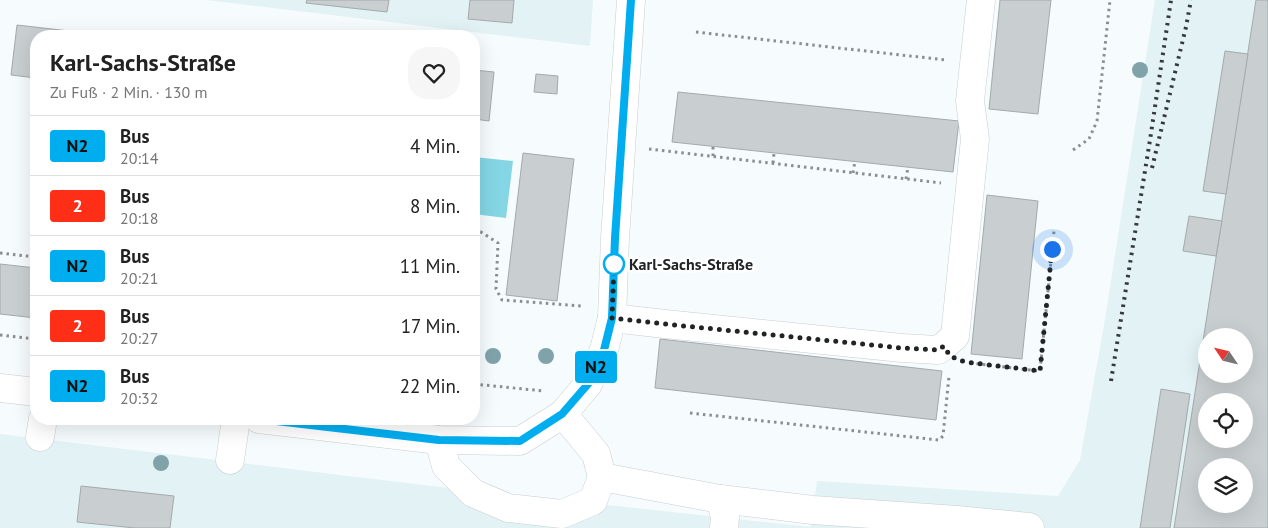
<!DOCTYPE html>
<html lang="de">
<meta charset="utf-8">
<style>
:root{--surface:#fff;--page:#f6f6f6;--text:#222;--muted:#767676;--line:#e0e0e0}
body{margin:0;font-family:"PT Sans",sans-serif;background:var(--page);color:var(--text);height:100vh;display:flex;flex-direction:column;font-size:19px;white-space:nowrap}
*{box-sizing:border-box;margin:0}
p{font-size:16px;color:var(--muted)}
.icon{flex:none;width:28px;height:28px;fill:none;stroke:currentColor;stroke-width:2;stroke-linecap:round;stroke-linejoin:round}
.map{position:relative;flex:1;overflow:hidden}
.sheet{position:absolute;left:30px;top:30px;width:450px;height:395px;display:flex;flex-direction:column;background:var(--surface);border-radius:20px;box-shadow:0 5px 20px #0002}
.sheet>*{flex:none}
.badge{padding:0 10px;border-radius:4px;font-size:18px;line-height:32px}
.needle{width:32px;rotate:305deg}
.buttons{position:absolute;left:1198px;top:328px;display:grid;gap:10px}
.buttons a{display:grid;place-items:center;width:55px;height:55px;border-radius:50%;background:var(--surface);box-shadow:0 5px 20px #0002;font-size:25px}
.you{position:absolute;width:25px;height:25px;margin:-12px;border:4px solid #fff;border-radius:50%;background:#1a73e8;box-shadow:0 0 0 8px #1a73e833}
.map>.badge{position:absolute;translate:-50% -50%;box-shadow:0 0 0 2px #fff}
.round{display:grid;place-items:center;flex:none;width:52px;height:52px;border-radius:20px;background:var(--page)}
.summary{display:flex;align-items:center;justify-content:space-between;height:85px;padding:0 20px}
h1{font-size:24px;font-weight:700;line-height:38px}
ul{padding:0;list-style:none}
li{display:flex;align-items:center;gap:15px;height:60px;padding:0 20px;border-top:1px solid var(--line)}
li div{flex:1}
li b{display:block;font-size:19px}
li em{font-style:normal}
li .badge{min-width:55px;font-weight:700;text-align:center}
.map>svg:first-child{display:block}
</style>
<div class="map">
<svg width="1268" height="528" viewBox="0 0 1268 528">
<rect width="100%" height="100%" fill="#f6fcfe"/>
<g fill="#e2f2f5" fill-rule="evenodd">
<path d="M206,0H593L590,46Z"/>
<path d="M1155,0H1268V528H0V434L423,485L811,527L817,481L1058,496L1080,460L1104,325ZM1206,336H1244V374H1206ZM1206,401H1244V439H1206ZM1206,466H1244V504H1206Z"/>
</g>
<path fill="#84d6e5" d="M474,157L513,161L506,218L474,214Z"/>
<g fill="#c9cfd0" stroke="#a3aaab" fill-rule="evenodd">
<path d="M307,0H389L387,12L306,3Z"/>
<path d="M470,0H514L512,23L468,19Z"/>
<path d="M1000,0H1051L1038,114L989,109Z"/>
<path d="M1256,0H1268V528H1174ZM1206,336H1244V374H1206ZM1206,401H1244V439H1206ZM1206,466H1244V504H1206Z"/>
<path d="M17,25L113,36H36V78L11,75Z"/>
<path d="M1225,51L1248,54L1226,194L1203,191Z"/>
<path d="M474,70L494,72L489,121L474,119Z"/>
<path d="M536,74L558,76L557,94L534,92Z"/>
<path d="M678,92L959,121L953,172L672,142Z"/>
<path d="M523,153L574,159L557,301L506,295Z"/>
<path d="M987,195L1038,201L1022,359L971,354Z"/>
<path d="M1189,216L1222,221L1216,256L1183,251Z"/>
<path d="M0,264L36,268V318L0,314Z"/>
<path d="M660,339L942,371L936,420L655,388Z"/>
<path d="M1161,389L1190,394L1170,528H1140Z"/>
<path d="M81,486L174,496L170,528H135L77,522Z"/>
</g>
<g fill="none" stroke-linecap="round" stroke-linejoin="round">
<g stroke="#c8cecf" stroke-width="29">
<g id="minor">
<path d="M612,318L665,324L902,348L938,350L944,346L955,336L975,139L970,101L981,0"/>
<path d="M0,388L36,392"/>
<path d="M259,419L439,440L520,441L563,414L588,384L604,350L612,318L615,238L631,0"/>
<path d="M40,437L43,419"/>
<path d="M439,440L446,466L473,493L508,508L562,514L593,501L602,477L596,454L563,414"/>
<path d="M230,460L236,419"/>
<path d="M602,477L720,499L725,517L724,528"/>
<path d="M720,499L813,510L957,520L1029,527L1030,528"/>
</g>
</g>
<g stroke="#8a8e8f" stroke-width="3" stroke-dasharray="2.5 4" stroke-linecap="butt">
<path d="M696,32L946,60"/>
<path d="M649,149L941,183"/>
<path d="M1073,150L1089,139L1097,121L1110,0"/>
<path d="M713,156V147"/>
<path d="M773,163L774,153"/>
<path d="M853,173L855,161"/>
<path d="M906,179L908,167"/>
<path d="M474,230L481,232L498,243L496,289L502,300L582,306"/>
<path d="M0,253L36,257"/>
<path d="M0,335L36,339"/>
<path d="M970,363L1040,371L1054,231"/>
<path d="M474,384L544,391"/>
<path d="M690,413L939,440L943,436L949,376"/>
</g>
<use href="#minor" stroke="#fff" stroke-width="28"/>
<g stroke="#36393a" stroke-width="4" stroke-dasharray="2.5 5" stroke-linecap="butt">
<path d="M1152,168L1186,27L1191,0"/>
<path d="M1111,381L1150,140L1171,0"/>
</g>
</g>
<g fill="#80a3aa">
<circle cx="1140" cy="70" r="8"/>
<circle cx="493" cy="356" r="8"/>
<circle cx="546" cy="356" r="8"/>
<circle cx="161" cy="463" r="8"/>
</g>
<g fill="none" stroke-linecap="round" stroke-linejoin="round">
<g stroke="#fff" stroke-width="11">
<path id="line" d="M259,419L439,440L520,441L562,414L588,384L604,350L612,318L615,238L631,0"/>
</g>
<use href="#line" stroke="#00aeef" stroke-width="8"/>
<path stroke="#212324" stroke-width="5" stroke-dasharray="0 9" d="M614,264L612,318L665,324L902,348L938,350L944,346L950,356L965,362L1040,371L1052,249"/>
</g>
<circle fill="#fff" stroke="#00aeef" stroke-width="2.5" cx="614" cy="264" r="10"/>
<g text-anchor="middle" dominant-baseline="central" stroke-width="5" stroke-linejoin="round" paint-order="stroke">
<g font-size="16" font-weight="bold" fill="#212324" stroke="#fff" text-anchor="start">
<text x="629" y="264">Karl-Sachs-Straße</text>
</g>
</g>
</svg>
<div class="buttons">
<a><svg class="needle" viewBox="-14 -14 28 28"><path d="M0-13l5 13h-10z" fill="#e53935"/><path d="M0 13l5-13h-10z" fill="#767676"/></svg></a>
<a><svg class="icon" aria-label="locate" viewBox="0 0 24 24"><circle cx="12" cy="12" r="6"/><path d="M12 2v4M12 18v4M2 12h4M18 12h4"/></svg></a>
<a><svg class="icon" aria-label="layers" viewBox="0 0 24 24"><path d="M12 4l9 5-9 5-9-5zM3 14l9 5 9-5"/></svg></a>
</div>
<div class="you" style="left:1052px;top:249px"></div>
<b class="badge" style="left:596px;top:367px;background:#00aeef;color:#111">N2</b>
<section class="sheet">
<div class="summary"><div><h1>Karl-Sachs-Straße</h1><p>Zu Fuß · 2 Min. · 130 m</p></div><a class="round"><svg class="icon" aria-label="heart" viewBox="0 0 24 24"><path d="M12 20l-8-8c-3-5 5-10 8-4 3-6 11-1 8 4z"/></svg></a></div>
<ul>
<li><span class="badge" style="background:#00aeef;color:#111">N2</span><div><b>Bus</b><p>20:14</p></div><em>4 Min.</em></li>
<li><span class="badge" style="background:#ff2e17;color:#fff">2</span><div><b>Bus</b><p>20:18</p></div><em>8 Min.</em></li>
<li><span class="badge" style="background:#00aeef;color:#111">N2</span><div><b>Bus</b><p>20:21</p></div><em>11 Min.</em></li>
<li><span class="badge" style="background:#ff2e17;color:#fff">2</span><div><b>Bus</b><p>20:27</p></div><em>17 Min.</em></li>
<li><span class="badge" style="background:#00aeef;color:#111">N2</span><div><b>Bus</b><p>20:32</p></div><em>22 Min.</em></li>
</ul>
</section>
</div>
